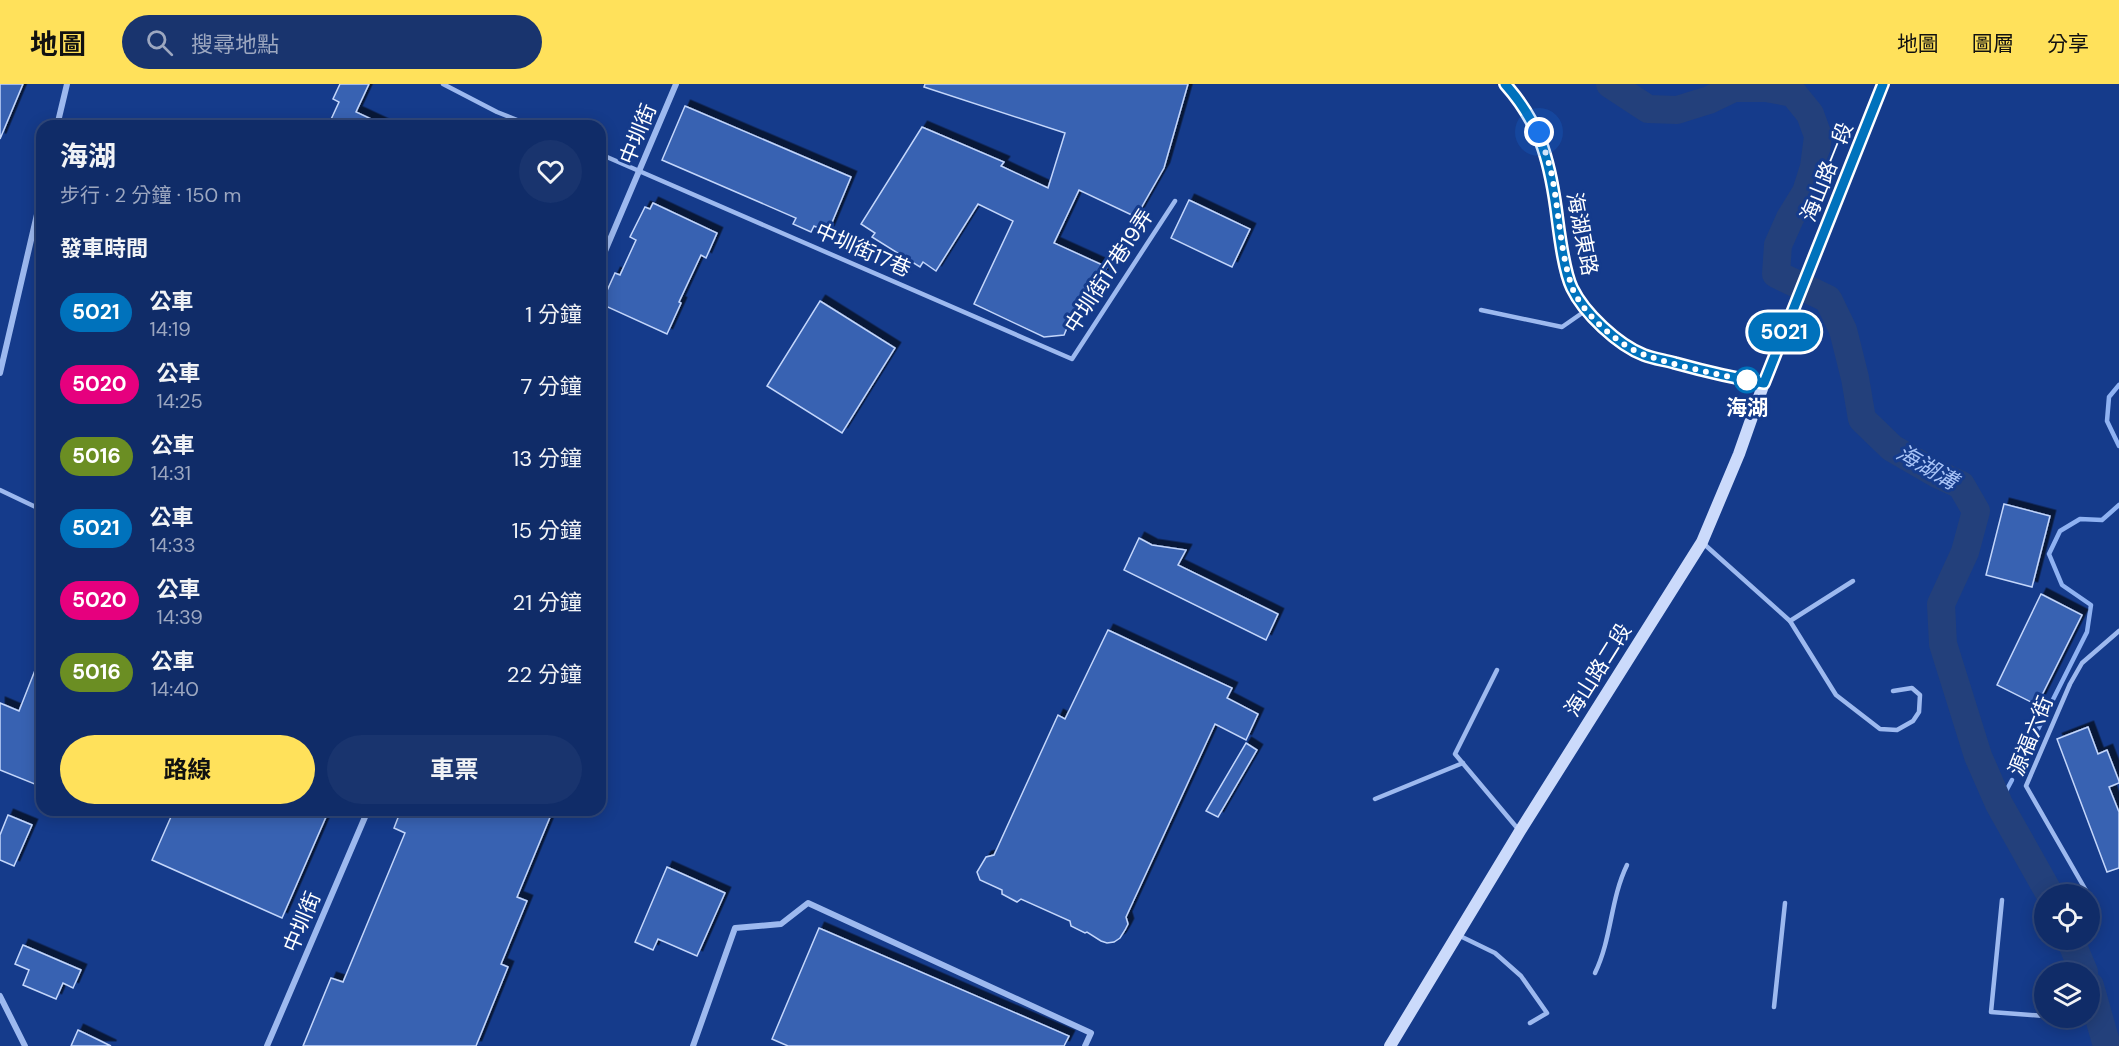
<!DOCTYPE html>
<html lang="zh-TW">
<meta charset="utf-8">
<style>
:root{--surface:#102c68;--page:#19346e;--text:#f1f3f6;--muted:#9ca7c0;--line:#30487c;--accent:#ffe15b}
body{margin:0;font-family:"DM Sans","Noto Sans TC",sans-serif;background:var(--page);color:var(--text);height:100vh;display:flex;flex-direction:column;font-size:22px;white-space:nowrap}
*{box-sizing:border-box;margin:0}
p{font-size:20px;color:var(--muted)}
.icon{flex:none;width:33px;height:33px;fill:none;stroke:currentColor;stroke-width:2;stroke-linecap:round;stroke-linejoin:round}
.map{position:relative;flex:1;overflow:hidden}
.sheet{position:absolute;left:36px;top:36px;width:570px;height:696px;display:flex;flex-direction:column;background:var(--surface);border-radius:18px;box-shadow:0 3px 15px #0003,0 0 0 2px var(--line)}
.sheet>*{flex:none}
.badge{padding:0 12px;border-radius:20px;font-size:21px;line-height:39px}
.tools{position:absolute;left:2034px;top:800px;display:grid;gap:12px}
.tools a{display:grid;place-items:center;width:66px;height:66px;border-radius:50%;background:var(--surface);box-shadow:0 3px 15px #0003,0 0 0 2px var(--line);font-size:30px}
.you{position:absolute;width:30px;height:30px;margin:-15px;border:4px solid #fff;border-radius:50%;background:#1a73e8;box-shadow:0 0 0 9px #1a73e833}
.map>.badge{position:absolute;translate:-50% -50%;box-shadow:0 0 0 3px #fff}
h2{padding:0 24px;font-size:22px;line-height:54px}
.round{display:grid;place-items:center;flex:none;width:63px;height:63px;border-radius:32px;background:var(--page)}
.head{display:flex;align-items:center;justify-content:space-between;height:102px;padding:0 24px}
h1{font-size:28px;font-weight:700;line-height:45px}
.cta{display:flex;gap:12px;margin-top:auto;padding:12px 24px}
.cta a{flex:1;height:69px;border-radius:36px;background:var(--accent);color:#111;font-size:24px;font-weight:700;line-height:69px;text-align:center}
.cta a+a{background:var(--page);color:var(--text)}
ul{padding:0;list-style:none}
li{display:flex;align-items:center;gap:18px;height:72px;padding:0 24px}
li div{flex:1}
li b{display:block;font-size:22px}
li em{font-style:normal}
li .badge{min-width:66px;font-weight:700;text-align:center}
header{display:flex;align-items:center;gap:36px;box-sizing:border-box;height:84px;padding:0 30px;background:var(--accent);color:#111}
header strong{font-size:28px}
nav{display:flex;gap:33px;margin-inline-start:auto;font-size:21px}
.search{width:420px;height:54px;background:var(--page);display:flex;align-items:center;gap:15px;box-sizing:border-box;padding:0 21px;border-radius:33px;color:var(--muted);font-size:22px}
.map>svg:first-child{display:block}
</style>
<header>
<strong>地圖</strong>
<div class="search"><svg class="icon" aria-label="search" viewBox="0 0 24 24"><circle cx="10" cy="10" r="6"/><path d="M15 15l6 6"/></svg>搜尋地點</div>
<nav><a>地圖</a><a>圖層</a><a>分享</a></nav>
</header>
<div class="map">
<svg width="2119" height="962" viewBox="0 0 2119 962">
<defs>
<filter id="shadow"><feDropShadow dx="5.5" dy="-5.5" stdDeviation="0" flood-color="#0009"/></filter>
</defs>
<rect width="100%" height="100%" fill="#153b8b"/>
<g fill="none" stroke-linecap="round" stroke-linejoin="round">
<g stroke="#8fb2f2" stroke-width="4.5">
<path d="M2119,301L2109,313L2107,337L2119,362"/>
<path d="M2017,687L2087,548L2091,521L2062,501L2049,470L2060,447L2080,435L2102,436L2119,421"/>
<path d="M1999,720L2012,696"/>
</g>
<g stroke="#23407b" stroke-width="28">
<path d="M1610,0L1648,25L1677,26L1709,16L1734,4H1766L1793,9L1810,30L1818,52L1814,83L1806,108L1790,134L1778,161L1776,190L1828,215L1843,246L1855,294L1862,335L1892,364L1937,390L1961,401L1976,427L1965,468L1941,520L1943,560L1978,672L1999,720L2048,807"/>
<path d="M2070,855L2084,888"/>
<path d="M2090,902L2107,962"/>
</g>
</g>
<g fill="#3962b2" stroke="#c3d6fb" stroke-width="1.5" filter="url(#shadow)">
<path d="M0,0H23L0,55Z"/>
<path d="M340,0H369L356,28L386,42H328L339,18L333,15Z"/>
<path d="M925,0H1188L1164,84L1136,133L1079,106L1054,159L1107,183L1089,215L1081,211L1064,251L1044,253L974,220L1013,137L978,120L936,187L923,178L920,183L872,153L875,149L861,140L922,43L1004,78L1001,82L1048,104L1065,49L924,3Z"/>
<path d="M685,22L851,93L828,148L814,142L811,148L793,140L796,134L662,76Z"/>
<path d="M1189,116L1250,145L1232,183L1171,154Z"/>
<path d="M653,119L717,149L706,174L701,171L679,218L681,219L667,250L601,220L615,189L620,191L636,156L630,153L645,123L650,125Z"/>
<path d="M820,217L895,264L842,349L767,302Z"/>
<path d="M2004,420L2050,432L2032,503L1986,491Z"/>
<path d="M1139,454L1152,461L1186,466L1178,481L1278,530L1266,556L1124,486Z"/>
<path d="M2041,510L2082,531L2037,621L1997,601Z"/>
<path d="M1108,546L1232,604L1227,614L1258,630L1246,656L1215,640L1126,833L1128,840L1125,846L1120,854L1114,858L1107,859L1101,857L1087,848L1085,849L1071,842L1070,837L1021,815L1017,818L1002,810V806L980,796L977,788L986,773L994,771L1058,631L1065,635Z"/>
<path d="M41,571H42V703L0,686V619L19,627Z"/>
<path d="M2088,643L2098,670L2107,666L2119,697V699L2109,703L2119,728V784L2107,788L2057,655Z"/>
<path d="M1246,659L1257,666L1218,733L1206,727Z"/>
<path d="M174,726H329L282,834L152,776Z"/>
<path d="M401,726H553L517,813L527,817L501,880L508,883L476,962H303L331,894L343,898L405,749L394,744Z"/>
<path d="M8,731L32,741L14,782L0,776V751Z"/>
<path d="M667,783L725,809L697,872L658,855L653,866L635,858Z"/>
<path d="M819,844L1069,952L1064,962H788L772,955Z"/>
<path d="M23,861L81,886L73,904L63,899L56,915L23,901L29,886L15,880Z"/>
<path d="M78,946L111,962H71Z"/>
</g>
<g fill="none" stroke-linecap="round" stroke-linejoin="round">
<g stroke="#9db9ef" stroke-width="4.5">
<path d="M443,0L497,28L532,42"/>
<path d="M600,70L1072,275L1175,117"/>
<path d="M1481,226L1562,243L1585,227"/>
<path d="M0,406L42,426"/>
<path d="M1704,460L1790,537L1836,611L1880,645L1897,646L1913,637L1919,628L1920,611L1912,604L1893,607"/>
<path d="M1790,537L1853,497"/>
<path d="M1497,586L1455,670L1518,745"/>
<path d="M1375,715L1463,679"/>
<path d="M2088,810L2026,702L2070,600L2082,579L2119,547"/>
<path d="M2090,812L2094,820"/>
<path d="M2002,816L1991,928L2044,932"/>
<path d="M1458,851L1495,869L1521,892L1547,929L1530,939"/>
<path d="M1595,889C1612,854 1610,816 1627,781"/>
<path d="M1774,923L1785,819"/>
<path d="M2052,933L2071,935"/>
</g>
<g stroke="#9db9ef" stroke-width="6">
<path d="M57,42L67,0"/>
<path d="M600,179L676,0"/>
<path d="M0,289L42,109"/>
<path d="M0,912L25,962"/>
<path d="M267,962L368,726"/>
<path d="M693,962L735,844L781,840L808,819L1091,949L1085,962"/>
</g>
<g stroke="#cbdafb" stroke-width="12">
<path d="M1505,0C1541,41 1550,76 1557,128C1559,150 1563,185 1572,204C1584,230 1617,261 1644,271C1654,275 1665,276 1675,279C1704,287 1733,294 1764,299"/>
<path d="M1390,962L1520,747L1702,458L1739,370L1764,299L1883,0"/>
</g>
</g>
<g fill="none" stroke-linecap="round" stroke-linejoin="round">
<g stroke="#fff" stroke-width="14">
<path id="line" d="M1505,0C1539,38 1549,74 1556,124C1559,146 1563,185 1572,204C1584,229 1618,261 1644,271C1654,275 1665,276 1675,279C1704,287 1733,294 1764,299L1883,0"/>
</g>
<use href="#line" stroke="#0072bc" stroke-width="9"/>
<path stroke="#fff" stroke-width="6" stroke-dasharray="0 10.8" d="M1539,48C1543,62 1549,77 1552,92C1559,128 1560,165 1571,200C1578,226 1620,263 1645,271C1678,282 1713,290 1747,296"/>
</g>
<circle fill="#fff" stroke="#0072bc" stroke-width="3" cx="1747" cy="296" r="12"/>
<g text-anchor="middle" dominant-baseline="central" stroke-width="6" stroke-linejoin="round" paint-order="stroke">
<g font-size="21" fill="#fff" stroke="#153b8b">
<text transform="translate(638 50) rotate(-68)">中圳街</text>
<text transform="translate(1827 88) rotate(-68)">海山路一段</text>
<text transform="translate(1582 150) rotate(79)">海湖東路</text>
<text transform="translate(863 166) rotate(24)">中圳街17巷</text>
<text transform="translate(1109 187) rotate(-57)">中圳街17巷19弄</text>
<text transform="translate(1598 586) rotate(-58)">海山路二段</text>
<text transform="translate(2031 652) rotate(-68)">源福六街</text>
<text transform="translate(302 838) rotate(-67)">中圳街</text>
</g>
<g font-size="21" font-weight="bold" fill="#fff" stroke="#153b8b">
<text x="1747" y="324">海湖</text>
</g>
<g font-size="22" font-style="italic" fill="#a9c4f7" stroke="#153b8b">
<text transform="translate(1927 383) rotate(30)">海湖溝</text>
</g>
</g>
</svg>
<div class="tools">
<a><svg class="icon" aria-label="locate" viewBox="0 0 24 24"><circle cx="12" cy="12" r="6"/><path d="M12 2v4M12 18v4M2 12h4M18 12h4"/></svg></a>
<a><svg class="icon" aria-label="layers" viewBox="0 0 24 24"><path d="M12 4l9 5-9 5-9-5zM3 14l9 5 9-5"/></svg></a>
</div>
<div class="you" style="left:1539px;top:48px"></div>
<b class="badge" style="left:1784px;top:248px;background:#0072bc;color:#fff">5021</b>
<section class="sheet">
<div class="head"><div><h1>海湖</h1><p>步行 · 2 分鐘 · 150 m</p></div><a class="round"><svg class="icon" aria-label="heart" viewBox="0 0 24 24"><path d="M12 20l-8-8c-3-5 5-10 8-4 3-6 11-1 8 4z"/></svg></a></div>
<h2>發車時間</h2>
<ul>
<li><span class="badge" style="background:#0072bc;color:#fff">5021</span><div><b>公車</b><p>14:19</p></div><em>1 分鐘</em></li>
<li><span class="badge" style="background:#e6007e;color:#fff">5020</span><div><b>公車</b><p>14:25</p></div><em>7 分鐘</em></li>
<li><span class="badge" style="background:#6b8e23;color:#fff">5016</span><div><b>公車</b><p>14:31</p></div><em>13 分鐘</em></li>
<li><span class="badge" style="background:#0072bc;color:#fff">5021</span><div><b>公車</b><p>14:33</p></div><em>15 分鐘</em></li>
<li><span class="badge" style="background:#e6007e;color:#fff">5020</span><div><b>公車</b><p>14:39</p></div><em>21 分鐘</em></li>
<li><span class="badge" style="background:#6b8e23;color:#fff">5016</span><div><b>公車</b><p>14:40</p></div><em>22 分鐘</em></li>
</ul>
<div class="cta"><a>路線</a><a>車票</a></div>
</section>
</div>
